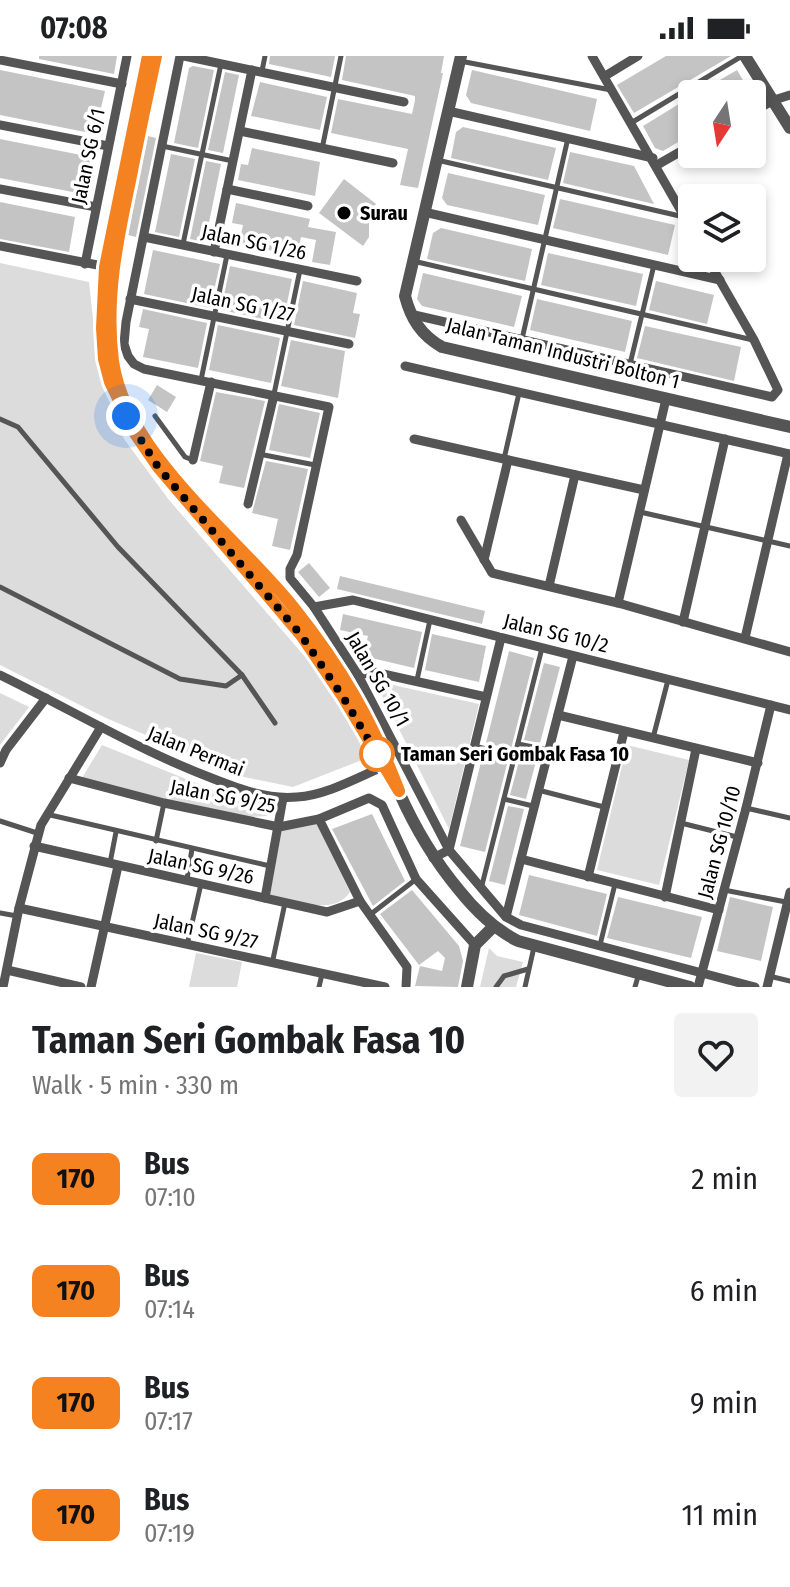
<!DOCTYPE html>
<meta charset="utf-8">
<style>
:root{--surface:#fff;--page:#f2f2f2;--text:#202124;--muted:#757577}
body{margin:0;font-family:"Fira Sans Condensed",sans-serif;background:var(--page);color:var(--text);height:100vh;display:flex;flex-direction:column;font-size:30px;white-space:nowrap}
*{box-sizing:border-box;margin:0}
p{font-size:26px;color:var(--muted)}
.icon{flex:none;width:44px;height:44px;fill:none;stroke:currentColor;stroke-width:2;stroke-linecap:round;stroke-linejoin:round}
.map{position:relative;height:931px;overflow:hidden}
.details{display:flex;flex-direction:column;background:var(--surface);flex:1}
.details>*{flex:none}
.badge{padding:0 16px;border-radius:12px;font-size:28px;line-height:52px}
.needle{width:52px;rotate:192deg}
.buttons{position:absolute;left:678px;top:24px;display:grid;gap:16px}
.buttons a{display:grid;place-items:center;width:88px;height:88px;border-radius:8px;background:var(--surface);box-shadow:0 4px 12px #0003;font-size:40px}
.you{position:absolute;width:40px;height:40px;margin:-20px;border:6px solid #fff;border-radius:50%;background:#1a73e8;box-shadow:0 0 0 12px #1a73e833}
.map>.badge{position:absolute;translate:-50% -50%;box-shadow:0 0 0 4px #fff}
.round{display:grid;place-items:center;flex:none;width:84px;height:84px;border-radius:8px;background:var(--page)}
.overview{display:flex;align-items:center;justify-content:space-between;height:136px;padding:0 32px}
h1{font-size:38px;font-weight:700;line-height:60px}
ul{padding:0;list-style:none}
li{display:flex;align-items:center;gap:24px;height:112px;padding:0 32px}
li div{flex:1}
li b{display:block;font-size:30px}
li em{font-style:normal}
li .badge{min-width:88px;font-weight:700;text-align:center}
.status{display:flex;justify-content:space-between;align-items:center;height:56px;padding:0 40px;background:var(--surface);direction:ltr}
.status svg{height:22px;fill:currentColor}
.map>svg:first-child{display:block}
</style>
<div class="status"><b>07:08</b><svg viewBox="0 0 49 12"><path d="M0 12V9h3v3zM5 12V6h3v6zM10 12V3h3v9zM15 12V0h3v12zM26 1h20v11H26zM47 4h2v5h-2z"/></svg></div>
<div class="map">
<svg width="790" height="931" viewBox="0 0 790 931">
<rect width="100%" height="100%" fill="#fff"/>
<g fill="#dcdcdc">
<path d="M0,207L89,226L99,318L124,383L169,444L314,611L348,663L367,702L293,731L244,721L106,662L0,609Z"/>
<path d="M375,625L479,648L449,773Z"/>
<path d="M0,637L29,651L0,689Z"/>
<path d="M102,689L228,740L269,750L267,760L247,761L137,738L82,722Z"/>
<path d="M627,689L689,704L659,829L597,814Z"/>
<path d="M316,767L350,836C334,861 293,844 270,839L282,772Z"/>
<path d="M489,892L497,900L523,906L516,931H480Z"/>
<path d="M196,897L242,906L237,931H189Z"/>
</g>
<g fill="#c4c4c4">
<path d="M39,0H117L114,18L39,3Z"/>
<path d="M270,0H335L331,21L269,8Z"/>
<path d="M346,0H444L441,17H443L418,132L400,129L408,93L331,77L338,43L412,58L415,44V40L342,24Z"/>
<path d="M666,0H731L634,57L617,29Z"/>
<path d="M193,10L214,14L198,92L174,87L189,12Z"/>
<path d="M0,14L105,35L95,78L0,59Z"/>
<path d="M472,14L597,43L590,75L471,47L466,39Z"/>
<path d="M737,14L751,38H696Z"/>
<path d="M225,16L239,19L223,97L208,94Z"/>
<path d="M260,26L327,41L320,74L251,60Z"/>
<path d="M692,40V78L663,95L655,92L643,70Z"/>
<path d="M463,71L556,92L548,124L451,102L456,76Z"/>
<path d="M148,80L156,82L136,181L128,179Z"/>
<path d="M0,83L91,101L83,138L0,122Z"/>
<path d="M252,92L320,106L315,140L238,124L241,108L248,109Z"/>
<path d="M570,96L634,110L654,148L563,127Z"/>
<path d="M171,98L195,103L179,181L155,176Z"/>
<path d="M206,105L221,108L205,186L190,183Z"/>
<path d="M448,117L545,139L538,169L447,149L442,142Z"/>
<path d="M344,123L376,148L369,156V181L363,190L319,157Z"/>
<path d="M560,143L675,169L668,199L553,172Z"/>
<path d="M0,146L75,161L69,196L0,183Z"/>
<path d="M236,147L310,163L308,171L336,176L330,209L312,206L316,184L301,181L297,200L239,188L243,169L232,167Z"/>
<path d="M441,172L532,193L525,225L427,203L433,177Z"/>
<path d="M153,194L220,208L210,252L144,238Z"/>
<path d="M548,197L643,218L636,250L541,229Z"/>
<path d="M230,210L292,223L283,267L221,254Z"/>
<path d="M423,217L522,240L514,271L422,250L417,243Z"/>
<path d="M303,225L357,237L353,257L360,258L355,282L294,269Z"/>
<path d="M656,225L714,239L707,268L649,254Z"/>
<path d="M537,243L632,265L625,296L530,274Z"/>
<path d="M143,253L207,267L198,312L143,301L149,273L139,271Z"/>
<path d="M218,269L280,282L271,327L209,314Z"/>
<path d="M645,270L741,291L734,325L637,302Z"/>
<path d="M291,284L345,295L338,342L281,330Z"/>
<path d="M157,329L176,341L167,356L148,344Z"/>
<path d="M216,336L265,345L244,432L219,427L223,410L200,405Z"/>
<path d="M279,348L320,357L310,402L269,394Z"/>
<path d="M266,405L308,413L290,494L272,490L278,463L252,457Z"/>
<path d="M309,507L330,532L319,541L298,516Z"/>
<path d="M340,520L485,555L482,568L337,533Z"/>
<path d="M343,558L422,576L414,612L363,600L368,580L340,574Z"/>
<path d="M432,578L486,590L479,626L425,614Z"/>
<path d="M509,595L534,602L511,693L486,687Z"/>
<path d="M544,607L560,611L540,687L524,684Z"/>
<path d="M522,694L538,698L526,743L510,739Z"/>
<path d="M483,698L508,704L485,796L460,790Z"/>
<path d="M508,750L524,753L505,829L489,825Z"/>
<path d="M372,758L405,825L373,850L332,773Z"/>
<path d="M529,819L607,838L597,880L519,859Z"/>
<path d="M412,834L459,890L463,905L458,931L415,930L420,910L442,915L445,902L438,895L419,909L380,858Z"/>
<path d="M618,841L702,861L691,902L607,882Z"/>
<path d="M730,841L773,851L761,905L717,895Z"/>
</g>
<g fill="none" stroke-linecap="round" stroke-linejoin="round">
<g stroke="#555" stroke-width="5">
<path d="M460,5L611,34"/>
<path d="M262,15L265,0"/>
<path d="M631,67L742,0"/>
<path d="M162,90L233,105"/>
<path d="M322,93L341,0"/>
<path d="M437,104L684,161"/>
<path d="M183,188L221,8"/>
<path d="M413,205L753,284"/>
<path d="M522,283L568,82"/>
<path d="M630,308L654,209"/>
<path d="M201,324L227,199"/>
<path d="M274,338L300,214"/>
<path d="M155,360L185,401L193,404"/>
<path d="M0,363L18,371L118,491L242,619L226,630L180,623L0,531"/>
<path d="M259,398L315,409"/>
<path d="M504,403L519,337"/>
<path d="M640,456L790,490"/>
<path d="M242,619L275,667"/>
<path d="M417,624L430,564"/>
<path d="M653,682L668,624"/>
<path d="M518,688L548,694"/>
<path d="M474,690L515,700"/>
<path d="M538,734L604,751"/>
<path d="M504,743L533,750"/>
<path d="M746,752L790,762"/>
<path d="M46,758L270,810"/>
<path d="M0,765L37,777"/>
<path d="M681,767L737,781"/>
<path d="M156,785L164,747"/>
<path d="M110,807L116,776"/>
<path d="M187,823L192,793"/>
<path d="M481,833L542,592"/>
<path d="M724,834L786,846"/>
<path d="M0,857L17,860"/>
<path d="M371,858L415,824"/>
<path d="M187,889L201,828"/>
<path d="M600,889L615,828"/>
<path d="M272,908L285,847"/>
<path d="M769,920L790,925"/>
<path d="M319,931L322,918"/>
<path d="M496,931L504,920L528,913"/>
<path d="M525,931L534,891"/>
<path d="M635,931L639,917"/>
</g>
<g stroke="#555" stroke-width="9">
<path d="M180,0L126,266L124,288L128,300L134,308L144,313L329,351L297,499L290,513V522L314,551L358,619L449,794L506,861L521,869L755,931"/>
<path d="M184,0L404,46"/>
<path d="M592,0L692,174"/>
<path d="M0,4L122,28"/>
<path d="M605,20L638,0"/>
<path d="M448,55L653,102"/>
<path d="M752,56L774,44L790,39"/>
<path d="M0,69L108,90"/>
<path d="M240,75L393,107"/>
<path d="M657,109L692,89"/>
<path d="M0,133L96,151"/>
<path d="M227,133L308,150"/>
<path d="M424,156L720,224"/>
<path d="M144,181L357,225"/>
<path d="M0,190L113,212"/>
<path d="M214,196L252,14"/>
<path d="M85,208L127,0"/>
<path d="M130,243L349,288"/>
<path d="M410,258L772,341L778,334L754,284L707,202"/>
<path d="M405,310L790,398"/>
<path d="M414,383L644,434"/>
<path d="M193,404L211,326"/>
<path d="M248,448L274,339"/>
<path d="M461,464L492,517L618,547L790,596"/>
<path d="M484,504L508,404"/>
<path d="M549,530L575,419"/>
<path d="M618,547L666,343"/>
<path d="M314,551L353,544L790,654"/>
<path d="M683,566L725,383"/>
<path d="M745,582L788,398"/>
<path d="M0,619C70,653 136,693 209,721C237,732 266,744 297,741C328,739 360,720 389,708"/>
<path d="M358,619L374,616L486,641"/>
<path d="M558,659L758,707"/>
<path d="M0,707L6,694L46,642"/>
<path d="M69,722L164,747L279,771L319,763L369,742L382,749L416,823L475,889"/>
<path d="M319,763L360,845L407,911L406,931"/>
<path d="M34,790L327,856L360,845"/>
<path d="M433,802L449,794L501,582"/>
<path d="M521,803L719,854"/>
<path d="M588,821L624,676"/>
<path d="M665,841L696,693"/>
<path d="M265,842L283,742"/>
<path d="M19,852L385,931"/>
<path d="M506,861L573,600"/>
<path d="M7,914L81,931"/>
<path d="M3,931L19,852L41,769L101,671"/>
<path d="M91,931L118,810"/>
<path d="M698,931L746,752L771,649"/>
<path d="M767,931L790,836"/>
</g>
<g stroke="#555" stroke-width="12">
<path d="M156,0C146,41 138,83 130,124C117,187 99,257 117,321C136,395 202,451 252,504C285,539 315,577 343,617C368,654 382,696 399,736C415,772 434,804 459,834C475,854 494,873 518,885L690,931"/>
<path d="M461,0L405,240C411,263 421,279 442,291L790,371"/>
<path d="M745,0L790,72"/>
<path d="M103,251L102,272L108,320"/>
<path d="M220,481L301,579L343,641L381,706"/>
<path d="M467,931L475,889L494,870"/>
</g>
</g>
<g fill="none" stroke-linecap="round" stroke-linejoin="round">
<g stroke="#fff" stroke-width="18">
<path id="line" d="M148,0L105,211L102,272L104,303L110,326L134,376L158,411L301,579L343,641L399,735C372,664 341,611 294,552C238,481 126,399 113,305C105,244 117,185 130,125C138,83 147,42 156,0"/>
</g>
<use href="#line" stroke="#f58220" stroke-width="12"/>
<path stroke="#000" stroke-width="8" stroke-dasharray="0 14.4" d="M126,360L158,411L301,579L343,641L377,698"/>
</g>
<circle fill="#000" stroke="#fff" stroke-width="3" cx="344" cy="157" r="8"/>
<circle fill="#fff" stroke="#f58220" stroke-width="4" cx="377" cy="698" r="16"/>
<g text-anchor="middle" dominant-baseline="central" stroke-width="7" stroke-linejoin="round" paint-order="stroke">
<g font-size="20" fill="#000" stroke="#fff">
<text transform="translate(88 100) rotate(-78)">Jalan SG 6/1</text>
<text transform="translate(254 186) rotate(12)">Jalan SG 1/26</text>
<text transform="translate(243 248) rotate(12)">Jalan SG 1/27</text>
<text transform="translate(563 297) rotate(14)">Jalan Taman Industri Bolton 1</text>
<text transform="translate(556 577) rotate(14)">Jalan SG 10/2</text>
<text transform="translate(378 623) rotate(60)">Jalan SG 10/1</text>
<text transform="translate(196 695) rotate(22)">Jalan Permai</text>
<text transform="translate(223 740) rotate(11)">Jalan SG 9/25</text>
<text transform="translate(719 786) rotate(-75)">Jalan SG 10/10</text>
<text transform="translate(201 810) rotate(12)">Jalan SG 9/26</text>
<text transform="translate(206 875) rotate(12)">Jalan SG 9/27</text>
</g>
<g font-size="20" font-weight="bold" fill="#000" stroke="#fff" text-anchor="start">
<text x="360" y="157">Surau</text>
</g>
<g font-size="20" font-weight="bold" fill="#000" stroke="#fff" text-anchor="start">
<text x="401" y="698">Taman Seri Gombak Fasa 10</text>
</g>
</g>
</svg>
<div class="buttons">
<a><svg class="needle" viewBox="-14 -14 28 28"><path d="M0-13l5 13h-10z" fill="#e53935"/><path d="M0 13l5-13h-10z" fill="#757577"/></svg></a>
<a><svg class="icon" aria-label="layers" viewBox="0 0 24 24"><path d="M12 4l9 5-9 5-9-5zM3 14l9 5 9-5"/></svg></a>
</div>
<div class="you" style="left:126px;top:360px"></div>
</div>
<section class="details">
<div class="overview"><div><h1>Taman Seri Gombak Fasa 10</h1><p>Walk · 5 min · 330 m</p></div><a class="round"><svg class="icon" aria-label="heart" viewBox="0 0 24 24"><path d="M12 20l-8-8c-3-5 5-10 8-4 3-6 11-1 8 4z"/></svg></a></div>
<ul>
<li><span class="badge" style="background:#f58220;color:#111">170</span><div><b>Bus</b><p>07:10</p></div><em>2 min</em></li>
<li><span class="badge" style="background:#f58220;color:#111">170</span><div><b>Bus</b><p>07:14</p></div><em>6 min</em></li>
<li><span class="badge" style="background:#f58220;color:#111">170</span><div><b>Bus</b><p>07:17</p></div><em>9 min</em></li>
<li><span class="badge" style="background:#f58220;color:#111">170</span><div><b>Bus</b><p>07:19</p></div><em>11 min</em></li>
</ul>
</section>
